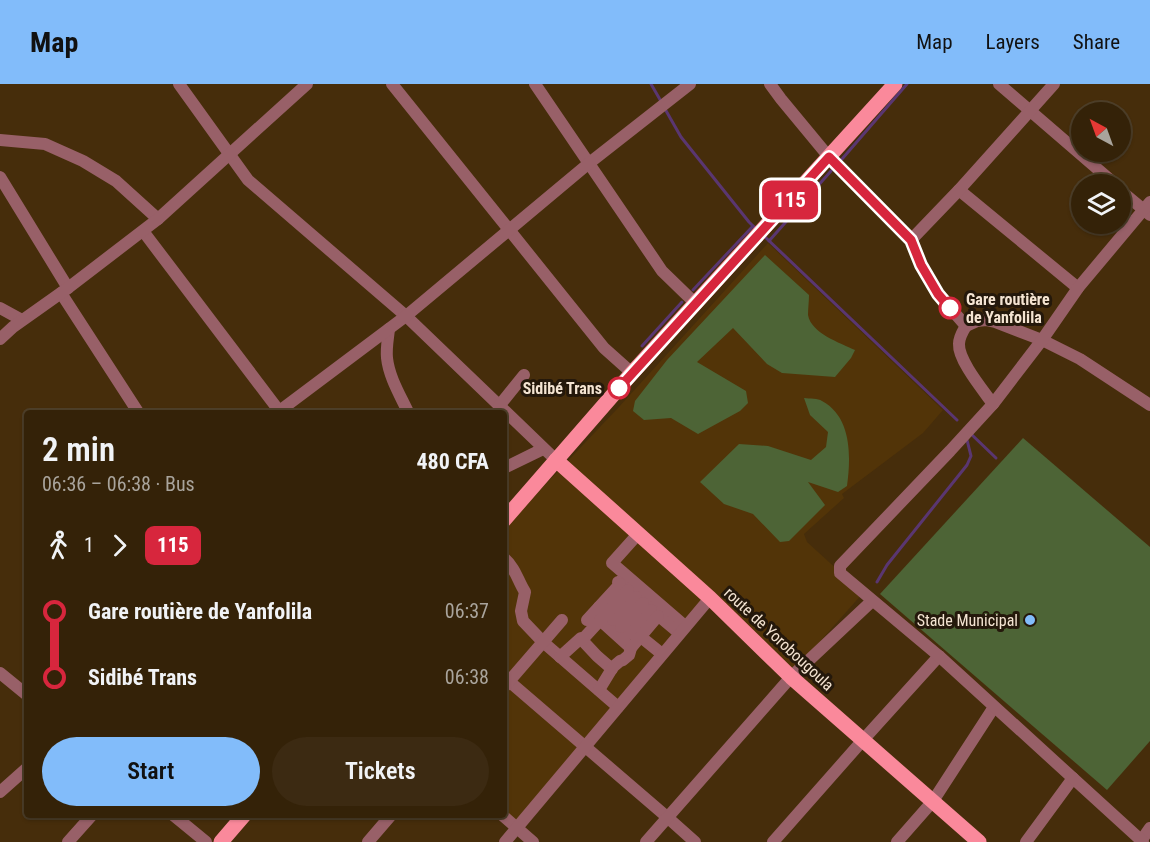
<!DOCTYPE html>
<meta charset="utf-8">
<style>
:root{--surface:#342208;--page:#3c2a12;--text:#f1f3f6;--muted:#a9a49c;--line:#4e3f29;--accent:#82bcfa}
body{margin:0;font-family:"Roboto Condensed",sans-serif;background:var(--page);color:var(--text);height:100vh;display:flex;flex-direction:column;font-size:22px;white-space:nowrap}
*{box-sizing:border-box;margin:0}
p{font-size:20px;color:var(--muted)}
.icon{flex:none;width:33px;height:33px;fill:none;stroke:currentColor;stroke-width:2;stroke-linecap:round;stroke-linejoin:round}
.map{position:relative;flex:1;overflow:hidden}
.panel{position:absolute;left:24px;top:326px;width:483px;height:408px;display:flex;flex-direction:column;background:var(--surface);border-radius:6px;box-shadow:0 2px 4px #0004,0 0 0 2px var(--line)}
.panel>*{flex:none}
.badge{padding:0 12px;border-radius:9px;font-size:21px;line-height:39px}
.needle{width:39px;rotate:319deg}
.fabs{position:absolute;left:1071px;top:18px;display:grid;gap:12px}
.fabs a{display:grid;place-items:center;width:60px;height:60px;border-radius:50%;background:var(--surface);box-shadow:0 2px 4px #0004,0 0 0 2px var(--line);font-size:30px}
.map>.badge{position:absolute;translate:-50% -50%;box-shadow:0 0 0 3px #fff}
.legs{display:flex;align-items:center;gap:9px;height:66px;padding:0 18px;font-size:20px}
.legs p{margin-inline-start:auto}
.overview{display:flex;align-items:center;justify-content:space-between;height:102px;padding:0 18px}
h1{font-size:33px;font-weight:600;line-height:45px}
.primary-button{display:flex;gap:12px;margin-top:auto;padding:12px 18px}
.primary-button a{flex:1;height:69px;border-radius:36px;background:var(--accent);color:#111;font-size:24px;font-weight:600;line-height:69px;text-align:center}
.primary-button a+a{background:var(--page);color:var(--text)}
ul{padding:0 18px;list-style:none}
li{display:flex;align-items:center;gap:21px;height:66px;font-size:22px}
li i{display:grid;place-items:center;width:9px;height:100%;margin:0 8px;background:currentColor}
li i::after{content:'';width:15px;height:15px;margin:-8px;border:4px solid;border-radius:50%;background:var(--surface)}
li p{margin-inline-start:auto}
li:first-child i{background:linear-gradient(#0000 50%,currentColor 0)}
li:last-child i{background:linear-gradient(currentColor 50%,#0000 0)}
header{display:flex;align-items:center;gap:36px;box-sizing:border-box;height:84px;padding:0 30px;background:var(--accent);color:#111}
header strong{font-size:28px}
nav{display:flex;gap:33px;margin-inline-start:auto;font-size:21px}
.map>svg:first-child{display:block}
</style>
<header>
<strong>Map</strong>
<nav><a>Map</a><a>Layers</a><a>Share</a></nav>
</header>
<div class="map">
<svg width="1150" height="758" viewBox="0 0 1150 758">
<rect width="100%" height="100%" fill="#462d0b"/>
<path fill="#523408" d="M768,159L943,326L923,349L842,410L844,414L804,450L807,458L863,509L791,590L710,509L516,739L504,728V444L618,324Z"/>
<g fill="#4d6436">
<path d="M765,171L809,211C809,217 808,225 808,231C811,249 840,259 855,266L851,274L835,293L782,289L767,280L733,244L697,278L746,307L748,319L740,327L698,350L671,334L644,336L633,327L635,317L667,276Z"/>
<path d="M804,314C810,315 818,314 822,317C852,333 851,373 847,402L838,408L808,398L825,421L789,457L780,458L753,430L724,420L700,398L739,360L768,362L811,376L826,363L828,348L810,331Z"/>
<path d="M1023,354L1150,463V657L1107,706L880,510Z"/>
</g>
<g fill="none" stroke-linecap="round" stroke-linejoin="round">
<g stroke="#5a3671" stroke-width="3">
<path d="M651,0L662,19"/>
<path d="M665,25L681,53L749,138L757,146"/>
<path d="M842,75L907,0"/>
<path d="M764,152L957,336"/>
<path d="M769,157L831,87"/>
<path d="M693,206L753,142"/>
<path d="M642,262L682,218"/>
<path d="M970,349L996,374"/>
<path d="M877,498L887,481L967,381L971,372L967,356"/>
</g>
<g stroke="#986068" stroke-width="12">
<path d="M179,0L248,96L406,232L556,376"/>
<path d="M392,0L604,264L632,289"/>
<path d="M535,0L662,187L695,219"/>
<path d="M770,0L781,15L829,73L911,156L921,181L938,210L966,242L977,237L986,236L995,238L1042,256L1080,275L1150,321"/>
<path d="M999,0L1115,100"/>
<path d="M0,56L45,60L83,77L116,97L158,135"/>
<path d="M0,93L68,204"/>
<path d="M959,106L1078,204"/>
<path d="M1120,106L1150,131"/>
<path d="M143,147L280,328"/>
<path d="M911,156L959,106L1054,0"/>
<path d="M61,209L138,328"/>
<path d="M0,224L22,236"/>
<path d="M966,242C963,247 959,253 959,260C958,276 983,306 993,320"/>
<path d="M389,245C388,255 386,264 387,274C389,293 400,311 408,328"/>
<path d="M0,255L13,243L68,204L158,135L307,0"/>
<path d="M499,322L524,291"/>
<path d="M278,328L406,232L588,80L690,0"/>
<path d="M504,384L543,365"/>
<path d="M638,450L612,479L685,542"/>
<path d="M504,474C516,485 517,495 525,508L521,527L523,537L543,558L618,623"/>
<path d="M618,498L679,549"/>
<path d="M599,523L629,550L651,526"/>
<path d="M587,536L620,500"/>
<path d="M600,536L631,564"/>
<path d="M613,536L636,513"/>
<path d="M621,543L643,519"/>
<path d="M641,553L662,570"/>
<path d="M582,556L597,572L612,585"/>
<path d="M560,573L581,554L582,556L628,506"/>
<path d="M0,589L27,611"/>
<path d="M504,593L667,733L695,758"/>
<path d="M505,602L562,536"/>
<path d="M599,606L613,583L620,577L623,576L629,571L631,564L658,532"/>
<path d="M0,708L27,684"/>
<path d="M172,730L206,758"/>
<path d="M501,730L533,758"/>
<path d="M1141,757L1150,744"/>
<path d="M68,758L93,730"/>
<path d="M368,758L392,730"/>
<path d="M505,758L710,514"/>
<path d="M646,758L791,593L872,517"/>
<path d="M773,758L863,656L939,572"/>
<path d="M897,758L933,717L994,623"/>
<path d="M1026,758L1073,694"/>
<path d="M1143,758L939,572L840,489V482L950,367L993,320L1042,256L1078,204L1150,118"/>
</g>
<g stroke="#fa899b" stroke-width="15">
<path d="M556,376L710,514L791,593L979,758"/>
<path d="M504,436L632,289L895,0"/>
<path d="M221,758L245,730"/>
</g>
</g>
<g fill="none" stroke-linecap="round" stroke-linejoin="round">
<g stroke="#fff" stroke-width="14">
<path id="line-1" d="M619,304L829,73L911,156L921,181L938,210L950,224"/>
</g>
<use href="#line-1" stroke="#d7263d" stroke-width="9"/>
</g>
<g fill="#fff" stroke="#d7263d" stroke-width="3">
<circle cx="950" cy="224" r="10"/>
<circle cx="619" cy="304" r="10"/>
</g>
<circle fill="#82bcfa" stroke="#24180b" stroke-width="2" cx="1030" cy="536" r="6"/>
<g text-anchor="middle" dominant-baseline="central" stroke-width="6" stroke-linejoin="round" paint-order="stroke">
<g font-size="16" font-weight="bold" fill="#f4e4d2" stroke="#24180b" text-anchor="start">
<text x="966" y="215">Gare routière<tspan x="966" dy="18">de Yanfolila</tspan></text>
<text x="602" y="304" text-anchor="end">Sidibé Trans</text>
</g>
<g font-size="16" fill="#f4e4d2" stroke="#24180b" text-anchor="end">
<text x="1018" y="536">Stade Municipal</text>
</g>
<g font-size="16" fill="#f4e4d2" stroke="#24180b">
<text transform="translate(779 555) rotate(43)">route de Yorobougoula</text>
</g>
</g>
</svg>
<div class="fabs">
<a><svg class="needle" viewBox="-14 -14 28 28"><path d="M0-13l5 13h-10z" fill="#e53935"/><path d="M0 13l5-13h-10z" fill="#a9a49c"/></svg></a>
<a><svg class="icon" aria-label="layers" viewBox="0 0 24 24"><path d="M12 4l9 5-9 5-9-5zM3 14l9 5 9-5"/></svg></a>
</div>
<b class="badge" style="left:790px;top:116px;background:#d7263d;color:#fff">115</b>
<section class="panel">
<div class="overview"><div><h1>2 min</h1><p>06:36 – 06:38 · Bus</p></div><b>480 CFA</b></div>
<div class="legs"><svg class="icon" aria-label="walk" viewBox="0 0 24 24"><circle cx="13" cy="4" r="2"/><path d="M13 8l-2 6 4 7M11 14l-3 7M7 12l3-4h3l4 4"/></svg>1<svg class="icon" aria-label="forward" viewBox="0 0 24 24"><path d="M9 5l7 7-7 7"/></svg><b class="badge" style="background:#d7263d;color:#fff">115</b></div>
<ul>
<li><i style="color:#d7263d"></i><b>Gare routière de Yanfolila</b><p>06:37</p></li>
<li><i style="color:#d7263d"></i><b>Sidibé Trans</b><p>06:38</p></li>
</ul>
<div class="primary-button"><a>Start</a><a>Tickets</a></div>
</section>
</div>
